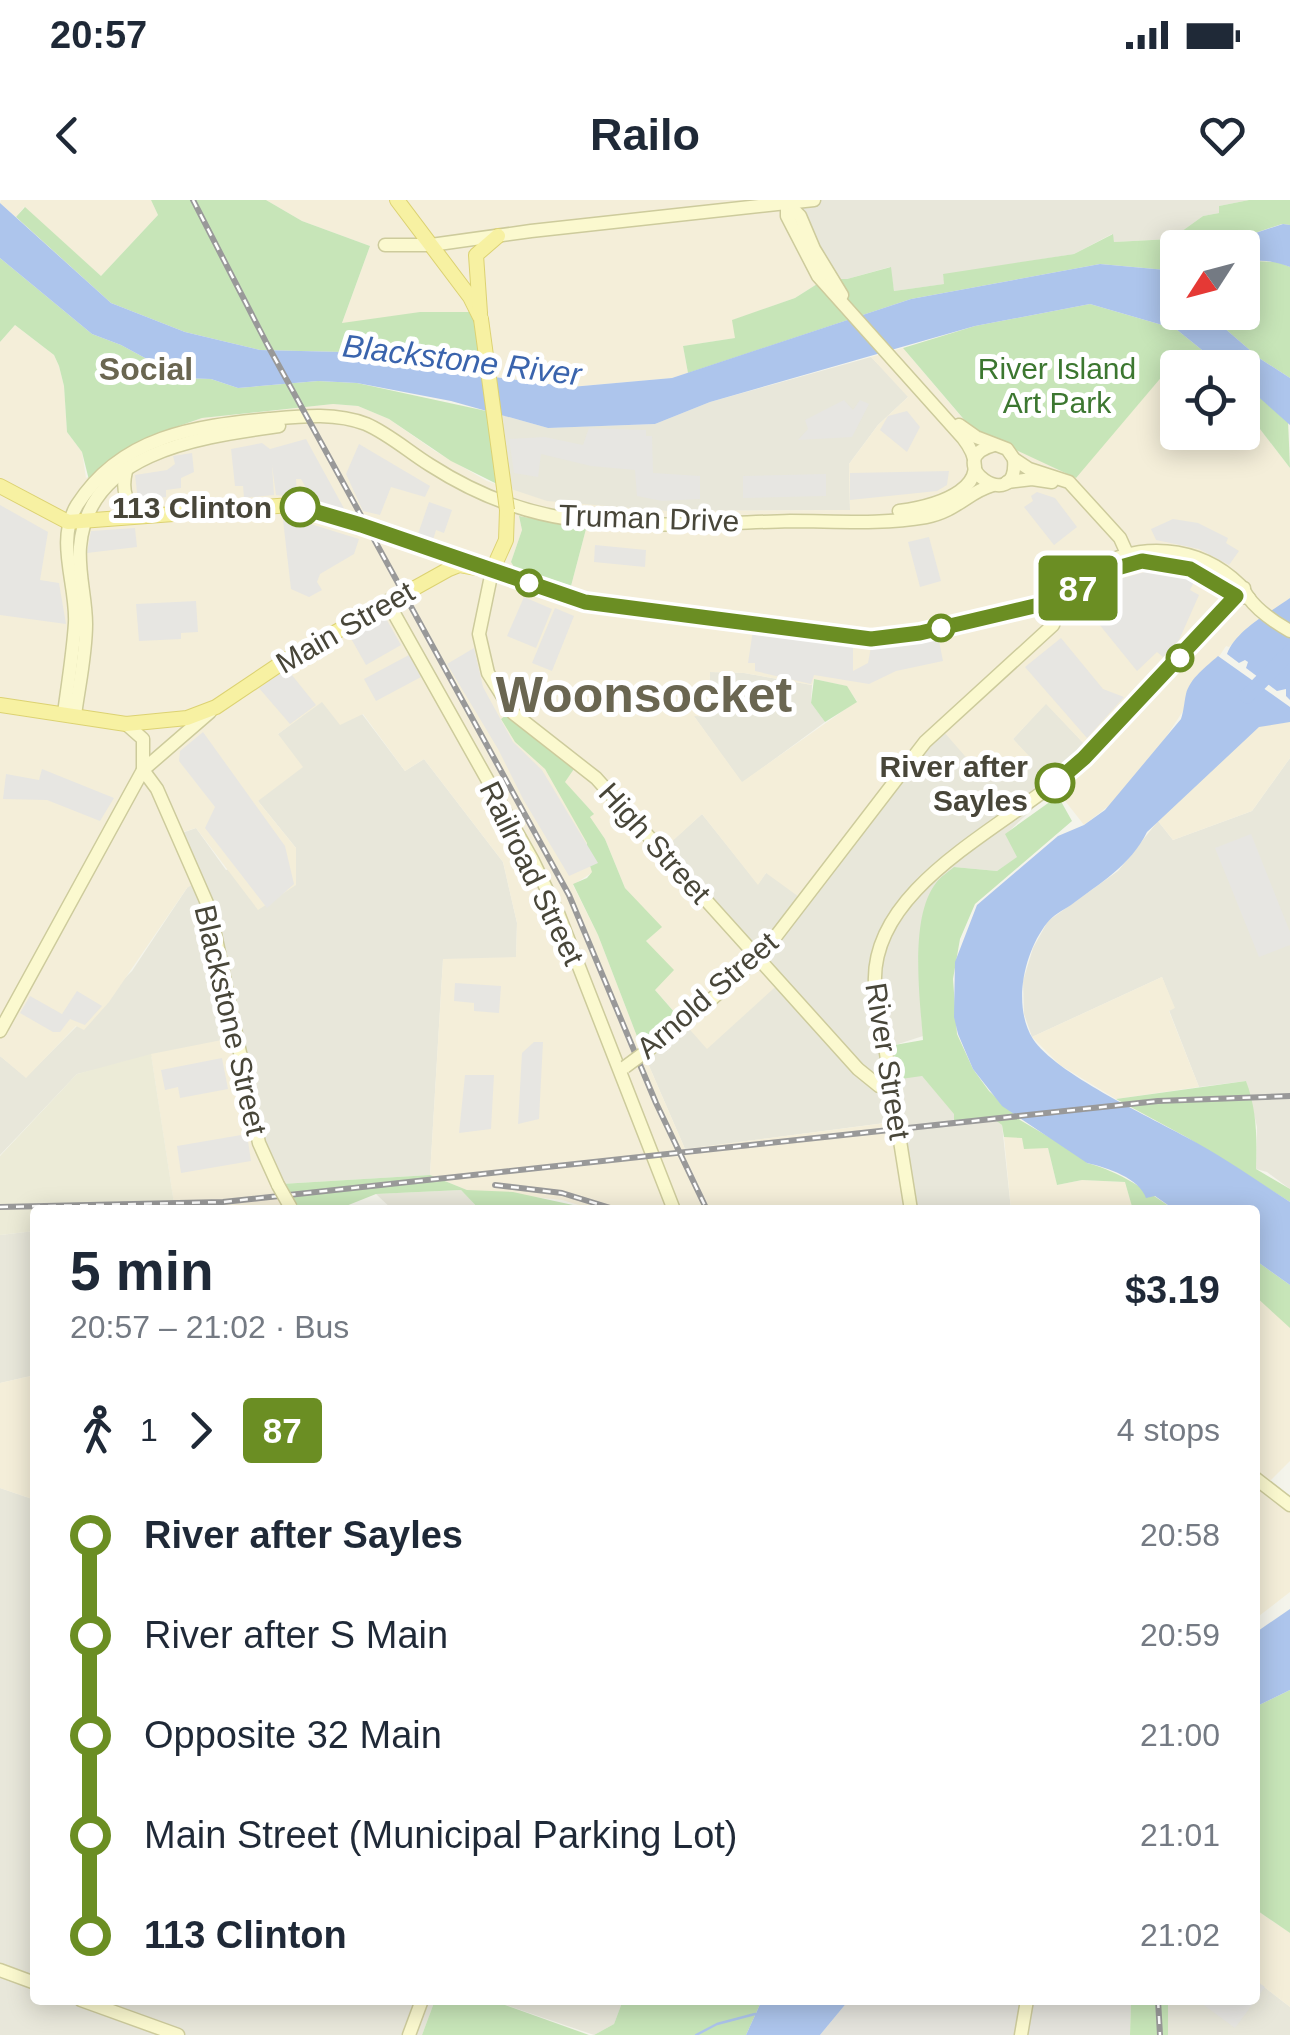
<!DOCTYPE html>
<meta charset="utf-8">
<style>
:root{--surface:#fff;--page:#f2f2f3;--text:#1f2937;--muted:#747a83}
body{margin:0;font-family:Arial,sans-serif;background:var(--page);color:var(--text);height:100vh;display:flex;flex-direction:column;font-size:38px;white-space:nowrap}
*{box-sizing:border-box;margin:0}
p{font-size:32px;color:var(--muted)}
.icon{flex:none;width:55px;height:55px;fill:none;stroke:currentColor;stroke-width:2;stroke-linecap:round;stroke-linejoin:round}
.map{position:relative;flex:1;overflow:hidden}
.panel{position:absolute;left:30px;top:1005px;width:1230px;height:800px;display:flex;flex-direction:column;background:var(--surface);border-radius:10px;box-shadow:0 5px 25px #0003}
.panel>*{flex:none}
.badge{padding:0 20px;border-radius:8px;font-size:35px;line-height:65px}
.needle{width:65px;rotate:234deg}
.fabs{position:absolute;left:1160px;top:30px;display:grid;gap:20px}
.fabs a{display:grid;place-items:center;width:100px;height:100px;border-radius:10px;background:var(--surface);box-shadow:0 5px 25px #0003;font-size:50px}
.map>.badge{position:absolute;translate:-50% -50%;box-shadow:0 0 0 5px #fff}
.legs{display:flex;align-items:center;gap:15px;height:110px;padding:0 40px;font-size:32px}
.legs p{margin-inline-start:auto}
.headline{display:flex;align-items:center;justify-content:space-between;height:170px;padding:0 40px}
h1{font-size:55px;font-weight:800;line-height:75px}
ul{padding:0 40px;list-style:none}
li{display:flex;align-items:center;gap:35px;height:100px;font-size:38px}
li i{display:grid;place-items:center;width:15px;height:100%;margin:0 12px;background:currentColor}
li i::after{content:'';width:25px;height:25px;margin:-12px;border:8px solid;border-radius:50%;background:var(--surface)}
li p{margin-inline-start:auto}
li:first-child i{background:linear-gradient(#0000 50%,currentColor 0)}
li:last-child i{background:linear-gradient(currentColor 50%,#0000 0)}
.status{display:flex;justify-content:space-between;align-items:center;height:70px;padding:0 50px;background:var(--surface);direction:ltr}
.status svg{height:28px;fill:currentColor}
header{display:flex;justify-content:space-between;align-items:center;height:130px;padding:0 40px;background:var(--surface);font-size:45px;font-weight:800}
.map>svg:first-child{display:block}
</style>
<div class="status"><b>20:57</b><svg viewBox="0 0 49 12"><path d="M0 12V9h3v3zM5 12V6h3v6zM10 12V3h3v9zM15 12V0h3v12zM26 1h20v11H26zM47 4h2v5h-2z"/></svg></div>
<header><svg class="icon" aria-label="back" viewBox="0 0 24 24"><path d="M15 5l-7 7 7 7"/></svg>Railo<svg class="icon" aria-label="heart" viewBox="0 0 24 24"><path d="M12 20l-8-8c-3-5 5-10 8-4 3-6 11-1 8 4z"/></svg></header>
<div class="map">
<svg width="1290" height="1835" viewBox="0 0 1290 1835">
<rect width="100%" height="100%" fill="#f4f4eb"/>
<g fill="#e8e7da">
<path d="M789,0H1249L1219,6V13L1203,16L1171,39L1114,42L1112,34L1074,54L943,75L945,84L894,91L890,67L847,79H825Z"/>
<path d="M871,157L909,196L878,225L849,264L850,310L667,311L547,302L501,286L491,212L548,228L655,224L710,202Z"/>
<path d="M710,472L744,473L812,485L811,503L825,522L742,583L693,515L709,517Z"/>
<path d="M322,501L362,514L405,571L424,559L503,662L517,723L516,758L443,760L430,975L281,984L271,968L236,837L77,874L0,955V856L26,877L132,771L187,688L179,634L196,628L226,670L296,648L258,601L278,534Z"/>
<path d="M1046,503L1089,549L1055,588L1006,634L1018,657L997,671L954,667L921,813L923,836L889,847L922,876L955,914L992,918L1002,925L1011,1010H913L900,921L685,949L643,852L682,821L708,848L665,647L702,614L758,684L766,673L943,531L1029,557L1013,539Z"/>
<path d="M1290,558V989L1267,972L1256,969L1257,927L1246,881L1199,887L1169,810L1174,808L1162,777L1032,837L1024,814L1023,781L1033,748L1048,721L1118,671L1158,621L1173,640L1252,611Z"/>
<path d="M461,990L480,1010H393L376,994Z"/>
<path d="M35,1031V1175L0,1183V1035Z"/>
<path d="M0,1288L35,1300V1800H435L422,1835H0Z"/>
<path d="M1255,1780L1290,1807V1835H1168V1800H1255Z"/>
<path d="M491,1800H623L614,1824L594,1835Z"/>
</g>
<g fill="#f4eed9" fill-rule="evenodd">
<path d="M1,0H151L158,15L101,76L24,7L16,17L0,3Z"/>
<path d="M266,0H789L825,79L795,98L733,120L736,138L683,146L688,173L672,178L571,187L486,176L342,123L370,46L302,21Z"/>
<path d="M15,125L54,155L59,166L64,186L67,232L82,252L86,278L150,236L202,218L333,204L358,206L389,219L435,251L487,281L547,301L667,311L850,310L849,264L878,225L908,197L871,157L885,153L903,148L965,221L1075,278L1170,167L1177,175L1178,232H1242L1243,207L1290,268V398L1247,429L1229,447L1226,446L1156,552L1115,601L1084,625L1055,588L1089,549L1046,504L1013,539L1030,557L984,578L944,532L922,551L806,702L766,673L758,685L702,614L666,647L783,780L707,849L655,790L646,741L661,727L625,688L605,639L589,617L593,613L564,582L515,508L501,519L515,542L545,569L587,642L586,653L593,672L573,685L598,735L643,852L685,949L901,921L913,1010H596L562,1000L467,990L430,975L443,759L516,757L517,723L503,662L424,559L405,571L363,514L340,525L322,502L278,534L303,567L258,601L296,648V685L258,710L196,628L180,633L198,681L187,688L109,802L84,830L76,826L26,878L0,856V142ZM519,317L586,329L571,386L514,367L511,362L522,330ZM710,472L744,473L812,485L814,479L846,486L857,501L742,582L694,516L709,517Z"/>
<path d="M1290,522V558L1252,611L1173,640L1158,621L1259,526Z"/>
<path d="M1162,777L1175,808L1169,811L1199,887L1116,899L1060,865L1032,837Z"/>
<path d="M237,837L271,968L298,1010H175L151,854Z"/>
<path d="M1021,935L1048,948L1057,985L1082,980L1126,982L1133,1010H1011L1004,937Z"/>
<path d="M1255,1093L1290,1126V1261L1270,1281L1290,1296V1392L1255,1419Z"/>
<path d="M35,1175V1300L0,1288V1183Z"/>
<path d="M1255,1709L1290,1733V1807L1255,1780Z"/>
</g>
<path fill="#e4e3dc" d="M849,1800H1131L1130,1835H820Z"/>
<path fill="#ecebd7" d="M151,854L175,1010H35V1031L0,1035V956L77,874Z"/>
<g fill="#c7e5b8">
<path d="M151,0H266L302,21L370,46L342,123L420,112H474L486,176L383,153L260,150L185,132L111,103L16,17L25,7L101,76L158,15Z"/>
<path d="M1249,0H1290V25L1282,24L1213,47L1178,48L1177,71L1100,64L911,99L688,173L683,146L735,138L732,120L795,98L825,79H847L891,67L894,91L944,84L943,74L1074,54L1113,34L1114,42L1171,39L1203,16L1219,13V6Z"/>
<path d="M0,58L92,134L121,145L182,178L211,179L238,188L318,181L357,183L491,212L501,286L451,261L389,219L358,206L333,204L202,218L150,236L120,254L89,280L82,252L67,232L64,186L59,166L54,155L15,125L0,142Z"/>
<path d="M1251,61L1278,62L1290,67V178L1259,158L1215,120L1212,113L1242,112L1243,64Z"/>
<path d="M1090,104L1176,129L1223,167L1178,168L1177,175L1170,167L1076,278L988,237L967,223L903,148L975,126Z"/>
<path d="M1242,183L1288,220L1290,268L1243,207Z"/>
<path d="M519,316L586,329L571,386L514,367L511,362L522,330Z"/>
<path d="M814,479L847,486L857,502L825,522L811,503Z"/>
<path d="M515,508L576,566L565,582L594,614L590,617L605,639L625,688L662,727L646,741L674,770L655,790L682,821L643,852L598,735L573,684L587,678L592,672L586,653L587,643L545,569L515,542L501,519Z"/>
<path d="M1058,596L1072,621L975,704L960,739L953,779L957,834L973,869L989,891L1020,920L1083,957L1087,963C1121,972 1147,991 1175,1010H1133L1125,982L1082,980L1057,985L1048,948L1024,949L1022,938L1004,937L1002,925L992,918L954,922V914L922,876L894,880L889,846L923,840C920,800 909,717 936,683C940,677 948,672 954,667L997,671L1017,657L1005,634Z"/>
<path d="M1246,881C1257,910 1257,938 1256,969L1290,989V1002L1188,938L1116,899Z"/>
<path d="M430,975L467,990L513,992L596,1010H480L461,990L376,994L336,1010H298L281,984Z"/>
<path d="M1255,1060L1290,1085V1128L1255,1096Z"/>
<path d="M1290,1490V1733L1255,1709V1507Z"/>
<path d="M435,1800H491L589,1835H422Z"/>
<path d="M623,1800H762L746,1835H594L614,1824Z"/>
<path d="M1131,1800H1168V1835H1130Z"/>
</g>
<g fill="#e7e6e2">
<path d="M844,200L853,210L860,200L869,204L852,237L798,240L808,229L805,220Z"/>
<path d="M907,211L920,227L907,252L880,230L888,216Z"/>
<path d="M589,228L646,230V236H652L653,273L700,276V299L662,301L637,296L635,270L591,266L541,254L538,277L514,273L509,239L545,237L583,245Z"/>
<path d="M306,239L346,312L314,302L301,279H296L297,297L276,295L272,265L274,295L244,298L243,286H235L231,249L262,243L270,249Z"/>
<path d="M359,244L430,286L425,297L391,287L380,315L363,311L346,274Z"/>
<path d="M192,253L194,272L181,278V288L166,290V297L138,301L135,275L167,270L175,264L173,256Z"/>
<path d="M949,271L947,285L937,291L850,300V273Z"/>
<path d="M826,274V296L743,298V276Z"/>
<path d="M1037,292L1055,298L1077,327L1054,345L1024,307L1033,301L1031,296Z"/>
<path d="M429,302L452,310L444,333L436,330L433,340L418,334Z"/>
<path d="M0,305L48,332L40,380L59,383L66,424L0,415Z"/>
<path d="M1173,319L1198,323L1228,338L1226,343L1239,351L1229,365L1199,349L1156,340L1151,329Z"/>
<path d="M283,320L301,321L359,339L354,354L320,374L317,382L322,390L309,397L291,389Z"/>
<path d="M135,328L137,347L87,353L91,331Z"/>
<path d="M929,337L941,381L920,387L908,342Z"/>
<path d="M595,345L646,350L645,367L594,362Z"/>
<path d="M1145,372L1173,374L1194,382L1190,390L1199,395L1179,440L1163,457L1157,452L1137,471L1086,408L1105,391L1101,384Z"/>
<path d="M524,397L552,409L536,448L507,436Z"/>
<path d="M196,401L198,432L181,433V439L139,441L136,404Z"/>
<path d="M555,408L574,416L552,471L532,463Z"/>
<path d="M384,415L401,445L366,465L349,435Z"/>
<path d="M753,430L853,444V471L868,463L871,447L883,448L938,436L943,461L896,471L869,484L814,475L811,484L755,471V463H748Z"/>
<path d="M1061,438L1103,489L1124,497L1087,538L1025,467Z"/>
<path d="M474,448L483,487L513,542L542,570L598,663L569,676L523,599L498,549L447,464Z"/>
<path d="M409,455L421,477L376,501L364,479Z"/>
<path d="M287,469L316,505L290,524L259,488Z"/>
<path d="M203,532L285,646L294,684L267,708L205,628L215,607L179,561L180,551Z"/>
<path d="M42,569L114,598L100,621L47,600L3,599L6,574L39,580Z"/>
<path d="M1251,634L1290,732V745L1259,757L1215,648Z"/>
<path d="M455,783L501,786L499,813L474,811V803L454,801Z"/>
<path d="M77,791L102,806L85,825L70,819L60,832H53L20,813L30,796L62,814Z"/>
<path d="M534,842H543L539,919L518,924L522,853Z"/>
<path d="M222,858L228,889L180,898L178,887L165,890L161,870Z"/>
<path d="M465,875H494L491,929L459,933Z"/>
<path d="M247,934L251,961L181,973L177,946Z"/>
<path d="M1255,1780L1265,1787L1235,1828L1197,1800H1255Z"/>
</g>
<g fill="#adc5ec">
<path d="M0,3L111,103L185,132L260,150L383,153L486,176L571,187L672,178L911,99L1100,64L1177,71L1178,112L1212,113L1215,120L1259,158L1290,178V225L1243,183L1242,168L1223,167L1176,129L1090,104L975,126L710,202L655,224L548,228L451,201L357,183L318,181L238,188L211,179L182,178L121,145L92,134L0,58Z"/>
<path d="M1283,24L1290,25V67C1275,61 1258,58 1243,64L1242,48L1213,47Z"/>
<path d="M1290,398V500L1286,496V489L1277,491L1265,482L1264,473L1258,477L1246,468L1248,462L1245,460L1239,463L1227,454C1236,430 1269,413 1290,398Z"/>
<path d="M1218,456L1290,507V522L1259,527L1147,632C1130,666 1100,683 1071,705C1063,710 1052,716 1047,723C1024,752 1012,806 1033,839C1055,873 1148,916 1186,937C1222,956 1256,980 1290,1002V1085L1255,1060V1010H1175L1155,996L1146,998C1139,978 1108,968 1087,963L1002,906L973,869L958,834L954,817L955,762L977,705L1058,636L1084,625L1105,610L1181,519C1184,510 1184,503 1186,494C1190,478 1207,466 1218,456Z"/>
<path d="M1290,1409V1490L1255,1507V1433Z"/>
<path d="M762,1800H849L820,1835H746Z"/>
</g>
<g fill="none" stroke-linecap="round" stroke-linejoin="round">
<path stroke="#adc5ec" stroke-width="2.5" d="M696,1835L717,1824L755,1814"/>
<path stroke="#adc5ec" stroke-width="15" d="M1247,496L1290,452"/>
<g stroke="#cdcb9c" stroke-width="15">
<g id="secondary">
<path d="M787,0V16L818,76L963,238C1002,288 936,306 899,311"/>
<path d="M787,3L800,16L814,49L842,95"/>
<path d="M385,45H431L531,31L814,0"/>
<path d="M959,225L976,237L1007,249L1014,259L1029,269L1069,282L1120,338L1129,358"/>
<path d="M994,245C937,261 1019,318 1014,259"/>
<path d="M126,271C121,292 126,306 145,316"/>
<path d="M1007,282L1032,279L1052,282"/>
<path d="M1090,371C1137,341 1198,344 1240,385C1243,388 1245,393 1248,397C1258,411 1276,423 1290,431"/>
<path d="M387,401L533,661L558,713L674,1010"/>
<path d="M64,513C68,484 73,453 75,423C77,384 55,341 77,305C121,236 195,226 269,219C301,216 336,212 366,224C389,234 409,252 430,265C472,292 521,312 570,319C642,329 718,323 790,321C835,321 881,325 926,317C957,311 968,292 993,285"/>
<path d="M75,515C79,485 86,454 86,424C86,398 78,373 80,347C88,250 204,237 279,226"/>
<path d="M126,524L143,539V570L157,589L210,710L259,943L278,985"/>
<path d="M0,831L143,570L210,512"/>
<path d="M652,847L685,823L763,753L925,542L1053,425L1057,414L1052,397"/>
<path d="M892,889L879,886L858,869L596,578L513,513L488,473L479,434L492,371L589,403L877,439L920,433L1060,400L1103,373L1142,361L1187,368L1236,396L1249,398"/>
<path d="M911,1010L875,784C870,682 1017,623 1080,561C1137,506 1190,446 1244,388"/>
<path d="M1255,1278L1290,1305"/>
<path d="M0,1770L35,1783"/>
<path d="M81,1800L178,1835"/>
<path d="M409,1835L422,1800"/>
<path d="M1021,1835L1027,1800"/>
</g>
</g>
<g stroke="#dcd272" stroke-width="16">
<g id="primary">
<path d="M397,0L470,97L481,119"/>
<path d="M480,113L476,55L498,36"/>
<path d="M0,286L68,322L291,305L372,328L470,364"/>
<path d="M0,505L126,524L187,518L216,507L289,458L449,369L459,365L492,371L506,340L507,310"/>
</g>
</g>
<use href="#secondary" stroke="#fbf9cf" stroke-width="12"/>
<use href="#primary" stroke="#f7f1a2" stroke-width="14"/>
<g stroke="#999" stroke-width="6">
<g id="rail">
<path d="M193,0L267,144L569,695L656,903L707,1010"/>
<path d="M495,985L562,993L617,1010"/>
<path d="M0,1007L223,1002L1158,901L1290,896"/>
<path d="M1158,1800L1160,1835"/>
</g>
</g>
<use href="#rail" stroke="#fff" stroke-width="2.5" stroke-dasharray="8" stroke-linecap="butt"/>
<g stroke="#cdcb9c" stroke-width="15" stroke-linecap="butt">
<g id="secondary-bridge">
<path d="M625,867L652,847"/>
<path d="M278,985L291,1008"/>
</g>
</g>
<g stroke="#dcd272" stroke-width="16" stroke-linecap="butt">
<path id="primary-bridge" d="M481,119L507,310"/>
</g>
<use href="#secondary-bridge" stroke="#fbf9cf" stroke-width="12"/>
<use href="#primary-bridge" stroke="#f7f1a2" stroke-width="14"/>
</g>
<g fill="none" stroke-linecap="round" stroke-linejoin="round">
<g stroke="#fff" stroke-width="22">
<path id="line-1" d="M300,307L361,325L585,402L871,439L920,433L1060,400L1103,372L1142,361L1190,369L1236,396L1084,558L1055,583"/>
</g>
<use href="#line-1" stroke="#6b8e23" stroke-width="15"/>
</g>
<g fill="#fff" stroke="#6b8e23" stroke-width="5">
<circle cx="300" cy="307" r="18"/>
<circle cx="529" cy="383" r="12"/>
<circle cx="941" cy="428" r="12"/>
<circle cx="1180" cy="458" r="12"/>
<circle cx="1055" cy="583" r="18"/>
</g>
<g text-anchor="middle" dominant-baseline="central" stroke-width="10" stroke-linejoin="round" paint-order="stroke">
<g font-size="30" fill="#3c7730" stroke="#fff">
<text x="1057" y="168">River Island<tspan x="1057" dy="34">Art Park</tspan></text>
</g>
<g font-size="30" font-weight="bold" fill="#484639" stroke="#fff" text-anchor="end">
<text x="272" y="307">113 Clinton</text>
<text x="1028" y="566">River after<tspan x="1028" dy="34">Sayles</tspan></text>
</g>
<g font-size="30" fill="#484639" stroke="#fff">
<text transform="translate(649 318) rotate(2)">Truman Drive</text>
<text transform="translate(345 427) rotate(-30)">Main Street</text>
<text transform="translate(655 643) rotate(48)">High Street</text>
<text transform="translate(532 673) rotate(64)">Railroad Street</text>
<text transform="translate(707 795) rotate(-41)">Arnold Street</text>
<text transform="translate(231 820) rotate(77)">Blackstone Street</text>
<text transform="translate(888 861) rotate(81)">River Street</text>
</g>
<g font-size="32" font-style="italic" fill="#3a64ad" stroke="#fff">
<text transform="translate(462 160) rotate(7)">Blackstone River</text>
</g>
<g font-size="32" font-weight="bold" fill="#6a6651" stroke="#fff">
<text x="146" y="169">Social</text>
</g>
<g font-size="50" font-weight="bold" fill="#6a6651" stroke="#fff">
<text x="644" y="495">Woonsocket</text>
</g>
</g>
</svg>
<div class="fabs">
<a><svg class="needle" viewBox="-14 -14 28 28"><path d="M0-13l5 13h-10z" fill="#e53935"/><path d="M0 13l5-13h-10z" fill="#747a83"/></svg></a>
<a><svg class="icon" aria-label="locate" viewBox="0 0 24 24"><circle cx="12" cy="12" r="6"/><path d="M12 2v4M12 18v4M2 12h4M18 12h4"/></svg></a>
</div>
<b class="badge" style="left:1078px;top:388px;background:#6b8e23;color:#fff">87</b>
<section class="panel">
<div class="headline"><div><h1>5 min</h1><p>20:57 – 21:02 · Bus</p></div><b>$3.19</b></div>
<div class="legs"><svg class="icon" aria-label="walk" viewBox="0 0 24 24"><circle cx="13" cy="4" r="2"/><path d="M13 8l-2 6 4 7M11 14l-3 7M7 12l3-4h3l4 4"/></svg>1<svg class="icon" aria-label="forward" viewBox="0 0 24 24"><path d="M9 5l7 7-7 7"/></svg><b class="badge" style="background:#6b8e23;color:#fff">87</b><p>4 stops</p></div>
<ul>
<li><i style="color:#6b8e23"></i><b>River after Sayles</b><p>20:58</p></li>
<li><i style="color:#6b8e23"></i><span>River after S Main</span><p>20:59</p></li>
<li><i style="color:#6b8e23"></i><span>Opposite 32 Main</span><p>21:00</p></li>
<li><i style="color:#6b8e23"></i><span>Main Street (Municipal Parking Lot)</span><p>21:01</p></li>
<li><i style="color:#6b8e23"></i><b>113 Clinton</b><p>21:02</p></li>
</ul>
</section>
</div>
